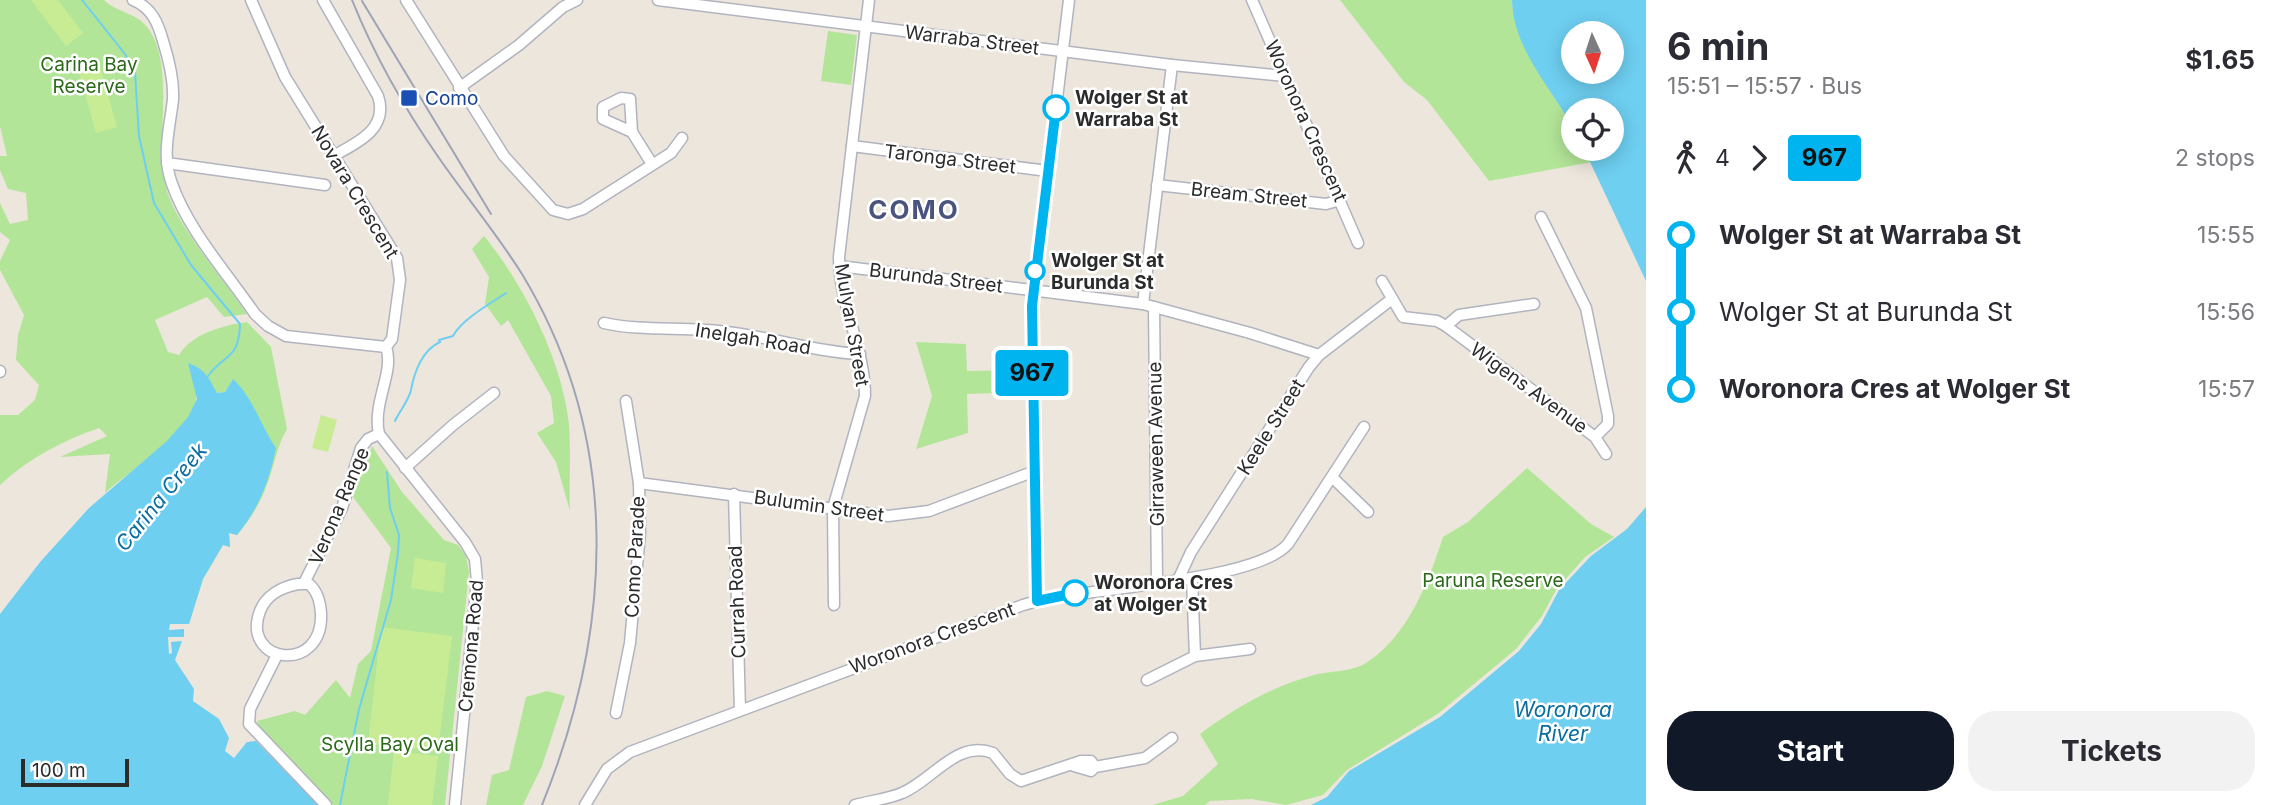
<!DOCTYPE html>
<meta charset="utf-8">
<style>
:root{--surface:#fff;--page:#f2f2f3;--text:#2b2b33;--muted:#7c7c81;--accent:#111827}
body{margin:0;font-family:Inter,sans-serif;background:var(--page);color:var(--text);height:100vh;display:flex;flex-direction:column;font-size:26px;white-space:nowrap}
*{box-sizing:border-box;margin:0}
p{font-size:23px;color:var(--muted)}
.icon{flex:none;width:38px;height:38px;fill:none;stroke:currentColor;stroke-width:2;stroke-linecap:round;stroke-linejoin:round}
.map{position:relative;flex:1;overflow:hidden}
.side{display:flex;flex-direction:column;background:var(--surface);width:630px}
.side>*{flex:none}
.badge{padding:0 14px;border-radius:5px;font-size:24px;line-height:46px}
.needle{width:46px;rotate:177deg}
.fabs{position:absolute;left:1561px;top:21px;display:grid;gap:14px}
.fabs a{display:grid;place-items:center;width:63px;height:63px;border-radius:50%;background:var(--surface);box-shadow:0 4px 18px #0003;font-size:35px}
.scale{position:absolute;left:21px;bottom:18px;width:108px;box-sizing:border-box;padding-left:7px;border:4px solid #2b2b2b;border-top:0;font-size:19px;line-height:24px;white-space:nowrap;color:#2b2b2b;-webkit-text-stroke:5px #fff;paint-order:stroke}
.map>.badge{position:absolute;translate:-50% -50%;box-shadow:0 0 0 4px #fff}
.legs{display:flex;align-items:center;gap:10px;height:77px;padding:0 21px;font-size:23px}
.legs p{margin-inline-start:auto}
.headline{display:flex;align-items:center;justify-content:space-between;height:119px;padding:0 21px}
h1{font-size:38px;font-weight:700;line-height:52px}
.cta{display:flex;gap:14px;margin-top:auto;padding:14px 21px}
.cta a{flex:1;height:80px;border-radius:28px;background:var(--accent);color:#fff;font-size:28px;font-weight:700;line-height:80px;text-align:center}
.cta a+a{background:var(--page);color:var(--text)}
ul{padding:0 21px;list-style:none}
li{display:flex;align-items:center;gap:24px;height:77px;font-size:26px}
li i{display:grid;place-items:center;width:10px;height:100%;margin:0 9px;background:currentColor}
li i::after{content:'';width:18px;height:18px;margin:-9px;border:5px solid;border-radius:50%;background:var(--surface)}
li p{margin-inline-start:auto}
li:first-child i{background:linear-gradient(#0000 50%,currentColor 0)}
li:last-child i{background:linear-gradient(currentColor 50%,#0000 0)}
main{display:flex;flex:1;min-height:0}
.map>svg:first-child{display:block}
</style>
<main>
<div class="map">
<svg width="1646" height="805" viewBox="0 0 1646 805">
<rect width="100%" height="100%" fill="#ede6dd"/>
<g fill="#b3e598">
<path d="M0,0H104C117,13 136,12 148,28C178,71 151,146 169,197C181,229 226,284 247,314L224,317L207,297L155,320L168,352L179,355C191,334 224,325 247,322L271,347L287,429C277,446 275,463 268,482C261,502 251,519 237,535L229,533L230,547L223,545L203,579L189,624H172L233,379L225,392L217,393L189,363C190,375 198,389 196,400C192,431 128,472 105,493L110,454L60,457L107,436L99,428C62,441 29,458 0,485V415H18L35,400L39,385L16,360L18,335L24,315L0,270V261L10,240L0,232V203L10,224L28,220L26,193L8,189L0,170V156H7L0,126Z"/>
<path d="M1340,0H1512C1513,55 1573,94 1573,149H1584L1592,162L1489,181L1427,100L1404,82Z"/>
<path d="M828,31L857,35L851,85L821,81Z"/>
<path d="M484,236C523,283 563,362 569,425C571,453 569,483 570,511L556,462L537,433L554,423L551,396L508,320L501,326L485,304L489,277L472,249Z"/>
<path d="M916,342L966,344L967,371L1021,370L1022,392L967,394L968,433L916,449L932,396Z"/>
<path d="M372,446L402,492L444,540L458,545L466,556L469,572L445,805H332L264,738L257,721L295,711L305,715L336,680L350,698L358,664L371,651L391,548L353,497Z"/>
<path d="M1527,468L1591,524L1614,537L1585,557L1556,590L1542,616L1516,649L1439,713L1347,770L1323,795L1286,805L1251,799L1210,801L1205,805H1152L1183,796L1218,764L1200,734C1235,708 1271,687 1314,675C1329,671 1352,672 1366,663C1408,636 1428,583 1443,537L1468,522Z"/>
<path d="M547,691L565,696L542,766L523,805H486L492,775L509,770L526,697Z"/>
</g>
<g fill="#c7ec94">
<path d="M31,0H58L83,33L66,46Z"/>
<path d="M99,63L117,127L96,133L78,69Z"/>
<path d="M321,415L337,420L328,452L312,448Z"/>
<path d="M415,558L446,563L443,593L411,588Z"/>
<path d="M381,627L452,636L438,751L368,744Z"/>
<path d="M394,751L438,756L432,805H388Z"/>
</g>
<g fill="#6ecff1" fill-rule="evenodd">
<path d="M1512,0H1646V281L1584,149H1612V110H1573V128C1551,87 1513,49 1512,0ZM1573,33H1612V72H1573Z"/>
<path d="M188,363C205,369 209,378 217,393L225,392L233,379C254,399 260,425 276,448C269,482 259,508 237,535L229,533L230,547L223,545L203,579L189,624H170L169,630L184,629V637H168L169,654L172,653L171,642L182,641L175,660L194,689L193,701L219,719L229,738L225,751L234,758L247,742L256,741L318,805H0V614L41,561L89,508L167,441L188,417L197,399Z"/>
<path d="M1646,507V805H1311L1327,797L1349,771L1440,717L1519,651L1541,624L1559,590L1591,556L1627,529Z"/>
</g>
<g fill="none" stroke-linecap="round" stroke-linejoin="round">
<g stroke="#6ecff1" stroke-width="2">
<path d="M82,0L125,54L135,72L139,136L154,203L191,265L240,324C239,360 225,353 208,376"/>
<path d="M395,421C399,412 409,400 411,390C414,373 422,350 440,342L439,340L453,336C461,320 491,303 506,293"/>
<path d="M340,805L359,709L391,600L398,553L399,535L390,508L387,472"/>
</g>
<g stroke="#b1b4bf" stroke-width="13">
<g id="minor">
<path d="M133,0C152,8 158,23 163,41C169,60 174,79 173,99C170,128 161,155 172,184C188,230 227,273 255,314L268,326L286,336L386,347"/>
<path d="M251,0L285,77L397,258L400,280L392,339L386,347C395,372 372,402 379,434L465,542L475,559L477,582L455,805"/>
<path d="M323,0L378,96C389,129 357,143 333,156"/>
<path d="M406,0L504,156L553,210L568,214L583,209L671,153L682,138"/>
<path d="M658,0L1172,65L1285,76"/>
<path d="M1252,0L1358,243"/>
<path d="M459,88L519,45L563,7L577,0"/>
<path d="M632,132L630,99L621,98L603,107V119L632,132L652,164"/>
<path d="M852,146L1048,171"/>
<path d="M167,163L325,185"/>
<path d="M1157,185L1326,204L1340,200"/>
<path d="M1541,217L1586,308L1608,416V424L1595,437"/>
<path d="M839,266L1143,304L1250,333L1319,355"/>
<path d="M1382,281L1403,317L1437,321L1446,326L1459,315L1534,304"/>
<path d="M1143,304L1172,65"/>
<path d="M1154,307L1157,581"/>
<path d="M604,323C644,332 686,326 727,332C772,337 815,352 860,354"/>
<path d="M1446,326L1595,437L1606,454"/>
<path d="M0,371V372"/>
<path d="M405,468L453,425L494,393"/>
<path d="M1332,477L1368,512"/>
<path d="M639,483L888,516L929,511L1035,471"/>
<path d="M734,494L740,710"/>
<path d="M1192,579L1195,656"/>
<path d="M1178,580L1191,552L1309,367L1319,355L1392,299"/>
<path d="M304,583L342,508L361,448L368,439L379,434"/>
<path d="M298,584H309C318,592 320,602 321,613C324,675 240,664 260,611C266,595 282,587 298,584Z"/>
<path d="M1037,601L1032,305L1069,0"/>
<path d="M834,605L833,508L865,396C865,348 839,305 839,257L869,0"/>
<path d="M277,655L250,709L249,724L326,805"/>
<path d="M1147,680L1195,656L1250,649"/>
<path d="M616,713L630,643L640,533L639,483L626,401"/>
<path d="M1074,766L1091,771L1095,767L1145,758L1172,738"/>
<path d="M585,805L607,769L630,752L1023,605C1081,587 1254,583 1288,544L1364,427"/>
<path d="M855,805C870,801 888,799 902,793C932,781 957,739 993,753L1010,774L1021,781L1081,761H1091L1095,767"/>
</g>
</g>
<use href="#minor" stroke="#fff" stroke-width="10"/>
<g stroke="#9fa3b6" stroke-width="2">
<path d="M352,0C375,57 404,108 439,158C466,197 497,234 522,274C623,441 613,630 542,805"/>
<path d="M362,1L491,214"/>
</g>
</g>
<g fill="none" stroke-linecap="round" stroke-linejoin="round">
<g stroke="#fff" stroke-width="16">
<path id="line-1" d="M1056,108L1032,306L1037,601L1075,593"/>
</g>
<use href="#line-1" stroke="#00b5ef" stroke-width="10"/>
</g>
<rect fill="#1a4fb4" stroke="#fff" stroke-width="2.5" x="400" y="89" width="18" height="18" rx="3.5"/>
<g fill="#fff" stroke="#00b5ef" stroke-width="3.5">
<circle cx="1056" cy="108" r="12"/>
<circle cx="1035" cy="271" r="9"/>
<circle cx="1075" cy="593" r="12"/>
</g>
<g text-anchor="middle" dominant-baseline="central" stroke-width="5" stroke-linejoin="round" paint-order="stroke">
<g font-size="19" fill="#2b2b2b" stroke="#fff">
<text transform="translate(972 40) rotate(7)">Warraba Street</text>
<text transform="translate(1306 121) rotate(66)">Woronora Crescent</text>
<text transform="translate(950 159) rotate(7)">Taronga Street</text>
<text transform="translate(355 192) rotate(59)">Novara Crescent</text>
<text transform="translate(1249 195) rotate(6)">Bream Street</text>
<text transform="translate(936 278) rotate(7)">Burunda Street</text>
<text transform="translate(852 325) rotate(80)">Mulyan Street</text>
<text transform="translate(753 339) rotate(9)">Inelgah Road</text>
<text transform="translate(1529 388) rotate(36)">Wigens Avenue</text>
<text transform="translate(1271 427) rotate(-58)">Keele Street</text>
<text transform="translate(1156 444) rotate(-91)">Girraween Avenue</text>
<text transform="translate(339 506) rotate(-67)">Verona Range</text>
<text transform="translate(819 506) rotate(8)">Bulumin Street</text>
<text transform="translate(635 557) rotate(-87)">Como Parade</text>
<text transform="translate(737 602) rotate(-92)">Currah Road</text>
<text transform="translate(932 638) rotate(-20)">Woronora Crescent</text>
<text transform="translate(471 646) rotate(-85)">Cremona Road</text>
</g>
<g font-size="19" fill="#2a6a19" stroke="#fff">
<text x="89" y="64">Carina Bay<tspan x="89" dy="22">Reserve</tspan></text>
<text x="1493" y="580">Paruna Reserve</text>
<text x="390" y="744">Scylla Bay Oval</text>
</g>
<g font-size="19" font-weight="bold" fill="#2b2b2b" stroke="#fff" text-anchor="start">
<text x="1075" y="97">Wolger St at<tspan x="1075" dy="22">Warraba St</tspan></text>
<text x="1051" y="260">Wolger St at<tspan x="1051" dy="22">Burunda St</tspan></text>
<text x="1094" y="582">Woronora Cres<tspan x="1094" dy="22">at Wolger St</tspan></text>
</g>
<g font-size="19" fill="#164399" stroke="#fff" text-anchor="start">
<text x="425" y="98">Como</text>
</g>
<g font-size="21" font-style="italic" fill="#0a6da0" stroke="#fff">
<text transform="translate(161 497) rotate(-51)">Carina Creek</text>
<text x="1563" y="709">Woronora<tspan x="1563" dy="24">River</tspan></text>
</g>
<g font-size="26" font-weight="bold" letter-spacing="2" fill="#4a537d" stroke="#fff">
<text x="914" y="209">COMO</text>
</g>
</g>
</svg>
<div class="fabs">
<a><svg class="needle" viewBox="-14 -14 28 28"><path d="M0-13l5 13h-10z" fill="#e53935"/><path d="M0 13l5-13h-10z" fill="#7c7c81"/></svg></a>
<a><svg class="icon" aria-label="locate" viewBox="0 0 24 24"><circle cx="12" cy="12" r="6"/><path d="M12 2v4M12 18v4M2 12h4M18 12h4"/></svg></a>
</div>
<div class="scale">100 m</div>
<b class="badge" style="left:1032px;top:373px;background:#00b5ef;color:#111">967</b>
</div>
<section class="side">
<div class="headline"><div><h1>6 min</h1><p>15:51 – 15:57 · Bus</p></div><b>$1.65</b></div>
<div class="legs"><svg class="icon" aria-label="walk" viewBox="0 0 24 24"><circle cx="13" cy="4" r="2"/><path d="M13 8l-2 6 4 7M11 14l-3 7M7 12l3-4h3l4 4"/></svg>4<svg class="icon" aria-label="forward" viewBox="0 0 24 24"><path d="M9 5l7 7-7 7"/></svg><b class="badge" style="background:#00b5ef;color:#111">967</b><p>2 stops</p></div>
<ul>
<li><i style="color:#00b5ef"></i><b>Wolger St at Warraba St</b><p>15:55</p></li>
<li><i style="color:#00b5ef"></i><span>Wolger St at Burunda St</span><p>15:56</p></li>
<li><i style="color:#00b5ef"></i><b>Woronora Cres at Wolger St</b><p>15:57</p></li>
</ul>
<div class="cta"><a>Start</a><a>Tickets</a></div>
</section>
</main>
